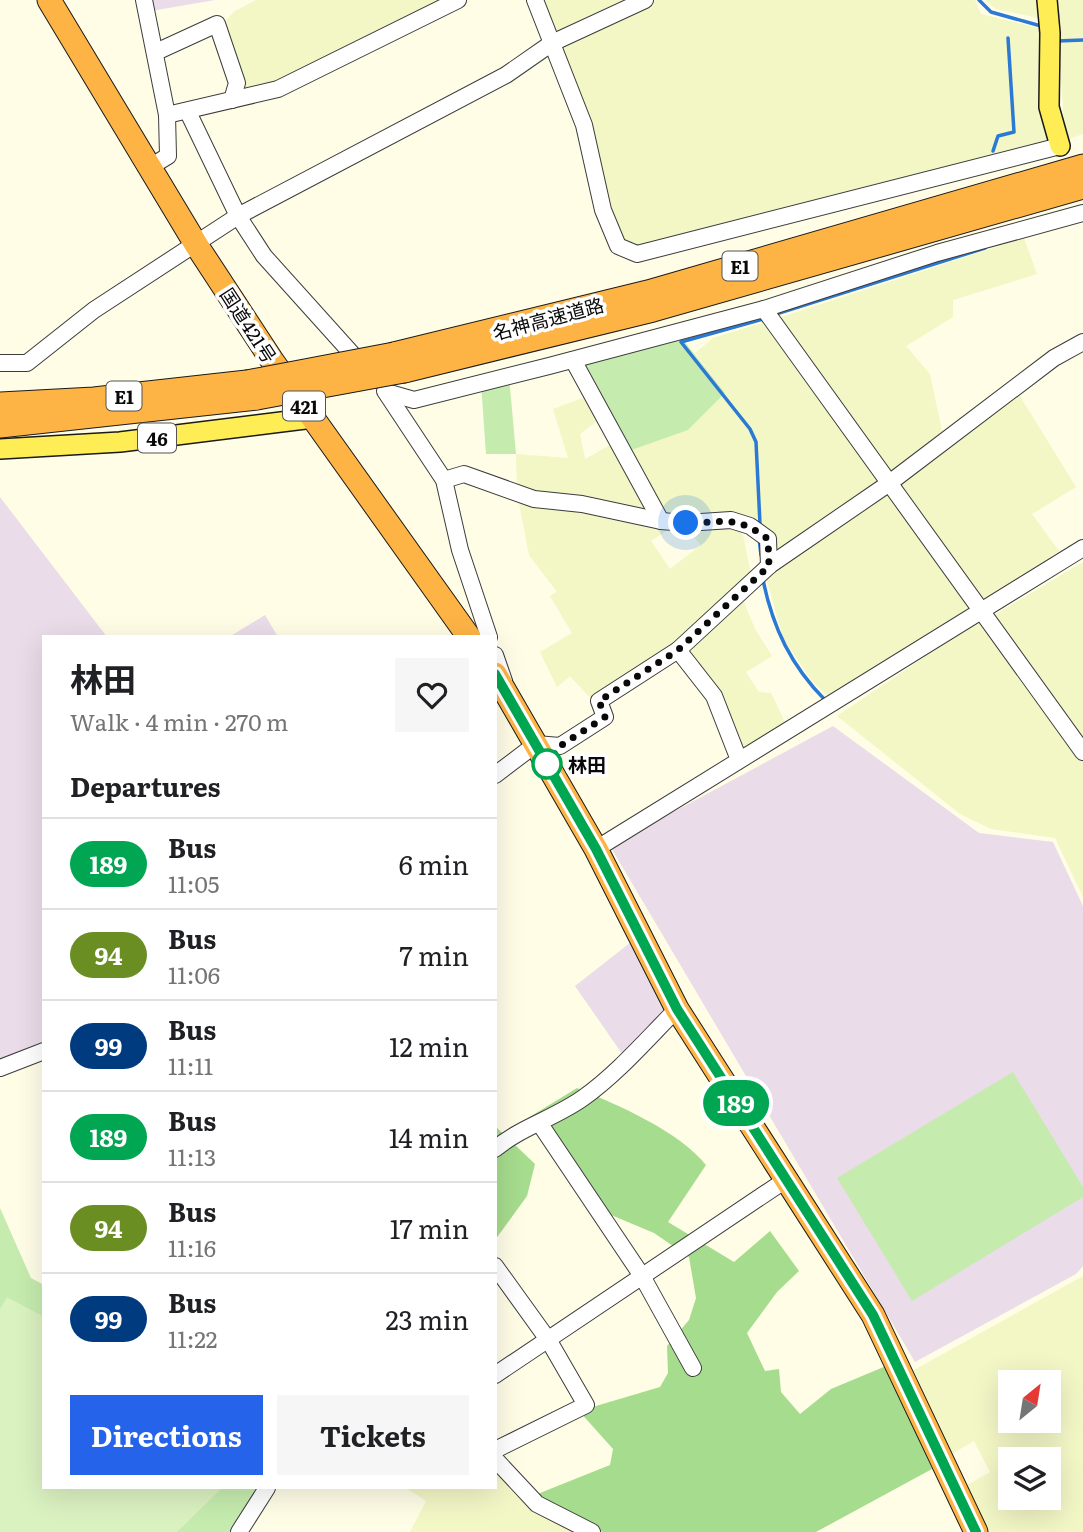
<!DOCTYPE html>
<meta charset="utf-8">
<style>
:root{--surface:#fff;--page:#f6f6f6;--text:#202124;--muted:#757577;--line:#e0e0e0;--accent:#2563eb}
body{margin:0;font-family:Literata,"Noto Sans JP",serif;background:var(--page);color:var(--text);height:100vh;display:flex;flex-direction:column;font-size:26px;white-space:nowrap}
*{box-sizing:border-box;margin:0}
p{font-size:23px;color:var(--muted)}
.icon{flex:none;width:38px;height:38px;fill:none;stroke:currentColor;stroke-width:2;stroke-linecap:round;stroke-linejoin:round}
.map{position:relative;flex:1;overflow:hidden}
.details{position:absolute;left:42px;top:635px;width:455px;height:854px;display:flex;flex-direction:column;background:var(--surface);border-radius:0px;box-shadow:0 7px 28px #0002}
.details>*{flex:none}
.badge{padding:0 14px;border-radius:23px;font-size:24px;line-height:46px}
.needle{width:46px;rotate:30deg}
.fabs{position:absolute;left:998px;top:1370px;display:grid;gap:14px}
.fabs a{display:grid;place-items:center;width:63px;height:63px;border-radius:0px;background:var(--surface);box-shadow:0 7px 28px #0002;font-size:35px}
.you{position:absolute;width:35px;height:35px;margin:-18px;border:5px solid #fff;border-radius:50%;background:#1a73e8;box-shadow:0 0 0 10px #1a73e833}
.map>.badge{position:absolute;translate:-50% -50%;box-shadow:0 0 0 4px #fff}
h2{padding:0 28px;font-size:26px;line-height:63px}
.round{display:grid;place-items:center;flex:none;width:74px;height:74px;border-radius:0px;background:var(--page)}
.summary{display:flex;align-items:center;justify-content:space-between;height:119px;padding:0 28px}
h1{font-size:33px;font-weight:700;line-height:52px}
.cta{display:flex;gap:14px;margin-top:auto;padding:14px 28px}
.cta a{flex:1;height:80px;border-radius:0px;background:var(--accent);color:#fff;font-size:28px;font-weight:700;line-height:80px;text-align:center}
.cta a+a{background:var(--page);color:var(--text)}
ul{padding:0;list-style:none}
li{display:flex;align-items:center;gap:21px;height:91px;padding:0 28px;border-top:2px solid var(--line)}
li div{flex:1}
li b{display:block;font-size:26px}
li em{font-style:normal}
li .badge{min-width:77px;font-weight:700;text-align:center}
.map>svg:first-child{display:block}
</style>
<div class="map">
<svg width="1083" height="1532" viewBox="0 0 1083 1532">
<rect width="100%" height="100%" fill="#fffde6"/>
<g fill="#eadce9">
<path d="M149,0H215L151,11Z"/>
<path d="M0,497L107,637H44V1041L0,1059Z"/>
<path d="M265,615L278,637H229Z"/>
<path d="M833,726L979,833L1053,842L1083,906V1266L1076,1274L915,1362L610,846Z"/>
<path d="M635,939L670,1011L623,1055L575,986Z"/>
</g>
<g fill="#f3f6c5" fill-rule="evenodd">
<path d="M256,0H443L276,86L238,96L226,29L227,19L235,11Z"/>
<path d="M538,0H633L553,37Z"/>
<path d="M656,0H975L981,14L1039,28L1043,107L1050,142L640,248L623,240L607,207L557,48Z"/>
<path d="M985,0H1038V18L996,9Z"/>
<path d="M1056,0H1083V134L1065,140Z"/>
<path d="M1024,238L1037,274L953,300V317L906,346L930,374L943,436L890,474L778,318Z"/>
<path d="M765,322L880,482L774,558L750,521L664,517L626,452L688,430L725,393L695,353L713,338Z"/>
<path d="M1018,393L1076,487L1032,514L1059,551L982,604L897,484Z"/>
<path d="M588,396L600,419L580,434L585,459L614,443L656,515L517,489L516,454L568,458L553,409Z"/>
<path d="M886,491L973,607L831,699L812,681L783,638L766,577Z"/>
<path d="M525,499L672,527L651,541L670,569L701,545L682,524L731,523L743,535L751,574L676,644L593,701L570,676L557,687L540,652L572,633L550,596L557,592L529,555L519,503Z"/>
<path d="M1083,562V743L991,617Z"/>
<path d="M741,595L755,629L772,656L746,672L759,692L771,693L785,722L738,753L682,651Z"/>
<path d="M981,619L1083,761V897L1055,838L991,829L960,814L837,716Z"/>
<path d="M1083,1276V1532H988L964,1487L990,1472L974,1441L950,1455L914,1370ZM1010,1382H1048V1421H1010ZM1010,1460H1048V1498H1010Z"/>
<path d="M495,1469L577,1532H410L426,1501L406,1488H495Z"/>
</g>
<g fill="#c5ebae">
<path d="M677,332L725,393L688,430L626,452L573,360Z"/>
<path d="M509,376L516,454H486L481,383Z"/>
<path d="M1013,1072L1083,1187V1197L912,1301L837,1178Z"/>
<path d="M0,1208L31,1278L44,1285V1488H260L233,1532H0Z"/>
</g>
<g fill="#a6dc8d">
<path d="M577,1088C618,1105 679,1131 706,1165L668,1222L734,1262L770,1231L799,1271L777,1292L747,1333L765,1371L779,1369L781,1392L800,1414L831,1389L886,1366L932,1469L816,1532H603L578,1524L535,1495L610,1465L613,1449L579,1411L660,1387L668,1373L667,1346L689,1320L696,1298L689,1257L654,1233L604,1212L575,1183L528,1118Z"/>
<path d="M495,1126L535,1164L527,1196L495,1240Z"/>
</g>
<path fill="#daf1c0" d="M7,1297L44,1317V1488H222L177,1532H0V1309Z"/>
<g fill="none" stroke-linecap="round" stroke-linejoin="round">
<g stroke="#2a79d5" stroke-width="3.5">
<path d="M979,0L991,12L1041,26"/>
<path d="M1057,41L1083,40"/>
<path d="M993,151L998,136L1014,132L1008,38"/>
<path d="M776,314L985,248"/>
<path d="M760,524L756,442L750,429L681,342L763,319"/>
<path d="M759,538L761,555"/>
<path d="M763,580C773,628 791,666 826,701"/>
</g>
<g stroke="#3c3c3c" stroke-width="18">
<g id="minor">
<path d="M144,0L167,115L168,156L150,167"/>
<path d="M535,0L584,125L603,210L618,246L637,254L1060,146"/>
<path d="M156,52L217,24L237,83L232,100"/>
<path d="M188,112L238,216L264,256L363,366"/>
<path d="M167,115L278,89L458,0"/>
<path d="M764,309L1083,752"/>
<path d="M573,360L661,521"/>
<path d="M0,363H27L94,310L238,216L506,75L552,43L645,0"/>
<path d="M385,391L444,480L460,550L489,637"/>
<path d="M386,392L414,400L549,366L764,309L937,253L1083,213"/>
<path d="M444,480L464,474L534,499L582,504L661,521L686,523L731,520L750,526L768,539L769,566"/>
<path d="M678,650L714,696L739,760"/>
<path d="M495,655L504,681"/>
<path d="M495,775L536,744L560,746L605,717L599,701L678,650L770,565L888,484L1054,358L1083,342"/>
<path d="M596,849L1083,548"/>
<path d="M0,1068L44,1051"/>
<path d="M540,1124L642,1276L693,1368"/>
<path d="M495,1149C521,1127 555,1118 583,1098C618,1073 647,1039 677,1009"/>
<path d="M495,1266L549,1341L586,1405L495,1450"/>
<path d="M495,1375L787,1179"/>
<path d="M495,1459L537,1504L592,1532"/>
<path d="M239,1532L267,1488"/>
</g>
</g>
<g stroke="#1a1a1a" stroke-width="22">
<g id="major">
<path d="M1047,0L1050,33L1049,107L1060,146"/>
<path d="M0,449L120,442L313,418"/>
</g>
</g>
<g stroke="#1a1a1a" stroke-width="25">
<g id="highway">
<path d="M49,0L197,246L273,362L469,637"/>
<path d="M394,354L648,292L1083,166"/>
<path d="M404,371L653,310L1083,187"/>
<path d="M0,404L94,399L247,382"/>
<path d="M0,426L257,398"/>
<path d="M495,674L596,849L677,1009L873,1315L976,1532"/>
</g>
</g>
<use href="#minor" stroke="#fff" stroke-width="16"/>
<use href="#major" stroke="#ffed56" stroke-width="19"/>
<use href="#highway" stroke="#feb345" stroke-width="23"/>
<g stroke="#1a1a1a" stroke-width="25" stroke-linecap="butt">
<g id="highway-bridge">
<path d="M247,382L394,354"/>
<path d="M257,398L404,371"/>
</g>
</g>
<use href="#highway-bridge" stroke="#feb345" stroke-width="23"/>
</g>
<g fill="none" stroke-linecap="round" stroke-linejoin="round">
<g stroke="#fff" stroke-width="16">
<path id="line" d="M495,674L596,849L677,1009L873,1315L976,1532"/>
</g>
<use href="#line" stroke="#00a651" stroke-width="10"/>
<path stroke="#090909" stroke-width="7" stroke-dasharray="0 12.6" d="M547,764L560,746L605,717L599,701L678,650L769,566L768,539C734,514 725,523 686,523"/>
</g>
<circle fill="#fff" stroke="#00a651" stroke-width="3.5" cx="547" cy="764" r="14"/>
<g text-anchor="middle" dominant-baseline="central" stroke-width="7" stroke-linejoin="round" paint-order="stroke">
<g fill="#fff" stroke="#535353" stroke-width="2">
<rect x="722.5" y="251.5" width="35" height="29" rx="5"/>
<rect x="106.5" y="381.5" width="35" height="29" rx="5"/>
<rect x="283" y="391.5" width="42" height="29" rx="5"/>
<rect x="138" y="423.5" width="38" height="29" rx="5"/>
</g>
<g font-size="18" font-weight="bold" fill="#090909">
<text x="740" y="266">E1</text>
<text x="124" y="396">E1</text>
<text x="304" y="406">421</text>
<text x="157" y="438">46</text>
</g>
<g font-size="19" fill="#090909" stroke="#fff">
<text transform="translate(548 318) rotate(-15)">名神高速道路</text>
<text transform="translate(249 325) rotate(57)">国道421号</text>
</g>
<g font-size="19" font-weight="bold" fill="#090909" stroke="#fff" text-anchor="start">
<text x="568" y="764">林田</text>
</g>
</g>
</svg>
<div class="fabs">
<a><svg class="needle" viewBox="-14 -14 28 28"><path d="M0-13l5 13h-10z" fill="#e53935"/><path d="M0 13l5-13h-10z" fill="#757577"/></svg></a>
<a><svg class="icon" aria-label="layers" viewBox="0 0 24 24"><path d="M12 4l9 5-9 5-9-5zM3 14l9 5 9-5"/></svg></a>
</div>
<div class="you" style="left:686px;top:523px"></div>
<b class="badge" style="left:736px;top:1103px;background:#00a651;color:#fff">189</b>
<section class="details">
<div class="summary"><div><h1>林田</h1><p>Walk · 4 min · 270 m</p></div><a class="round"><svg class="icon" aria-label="heart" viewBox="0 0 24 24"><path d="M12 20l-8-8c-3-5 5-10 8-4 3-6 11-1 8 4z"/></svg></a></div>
<h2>Departures</h2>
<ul>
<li><span class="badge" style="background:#00a651;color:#fff">189</span><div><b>Bus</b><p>11:05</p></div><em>6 min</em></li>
<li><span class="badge" style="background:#6b8e23;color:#fff">94</span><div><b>Bus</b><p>11:06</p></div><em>7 min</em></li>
<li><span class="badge" style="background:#003b80;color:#fff">99</span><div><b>Bus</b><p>11:11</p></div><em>12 min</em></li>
<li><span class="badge" style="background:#00a651;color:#fff">189</span><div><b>Bus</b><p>11:13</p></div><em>14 min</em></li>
<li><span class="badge" style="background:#6b8e23;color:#fff">94</span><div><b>Bus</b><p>11:16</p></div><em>17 min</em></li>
<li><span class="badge" style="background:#003b80;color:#fff">99</span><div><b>Bus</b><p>11:22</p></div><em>23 min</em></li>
</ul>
<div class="cta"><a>Directions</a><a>Tickets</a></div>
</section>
</div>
